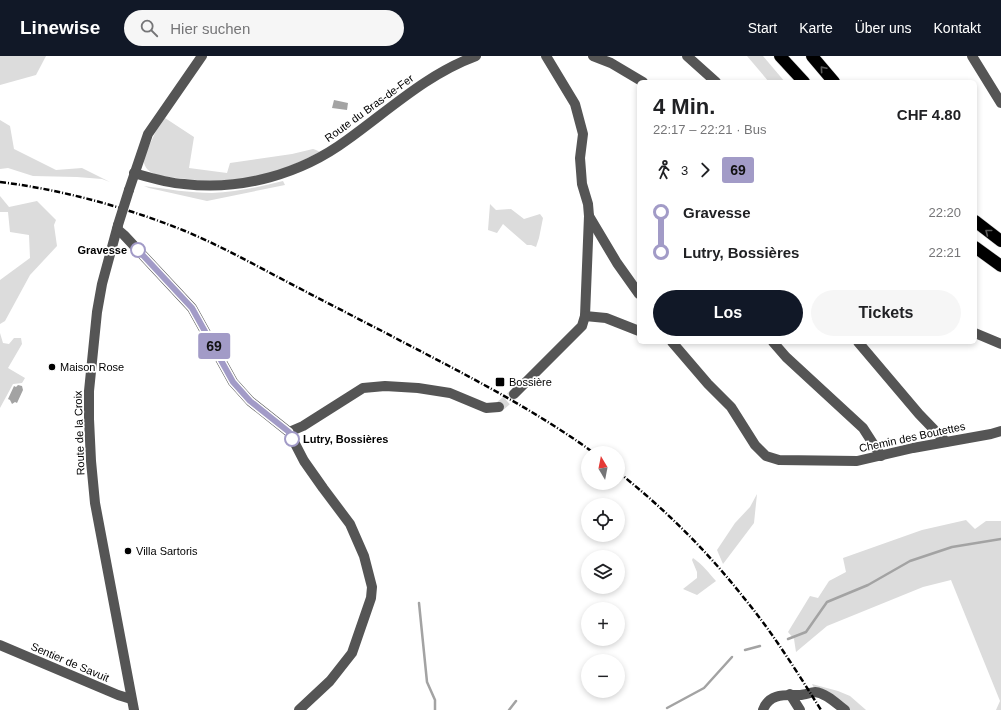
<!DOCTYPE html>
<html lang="de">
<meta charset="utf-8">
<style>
:root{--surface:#fff;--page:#f6f6f6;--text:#202124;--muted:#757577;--accent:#111827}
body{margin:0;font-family:Helvetica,sans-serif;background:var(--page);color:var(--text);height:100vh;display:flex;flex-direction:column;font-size:15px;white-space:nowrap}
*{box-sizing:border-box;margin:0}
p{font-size:13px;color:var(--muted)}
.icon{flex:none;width:22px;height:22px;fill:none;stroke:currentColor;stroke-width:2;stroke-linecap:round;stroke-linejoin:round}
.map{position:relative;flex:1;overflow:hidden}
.panel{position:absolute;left:637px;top:24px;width:340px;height:264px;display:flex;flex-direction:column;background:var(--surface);border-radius:6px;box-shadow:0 2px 6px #0003}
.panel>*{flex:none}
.badge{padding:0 8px;border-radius:3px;font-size:14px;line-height:26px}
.needle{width:26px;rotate:350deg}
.controls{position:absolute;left:581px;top:390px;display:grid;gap:8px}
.controls a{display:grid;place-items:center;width:44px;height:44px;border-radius:50%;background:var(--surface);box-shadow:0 2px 6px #0003;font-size:20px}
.map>.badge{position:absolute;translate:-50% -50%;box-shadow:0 0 0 2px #fff}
.legs{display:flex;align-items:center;gap:6px;height:44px;padding:0 16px;font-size:13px}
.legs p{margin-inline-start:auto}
.headline{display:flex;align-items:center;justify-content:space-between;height:68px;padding:0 16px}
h1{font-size:22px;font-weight:600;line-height:30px}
.cta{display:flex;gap:8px;margin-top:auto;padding:8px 16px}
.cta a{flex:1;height:46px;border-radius:24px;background:var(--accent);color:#fff;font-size:16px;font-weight:600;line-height:46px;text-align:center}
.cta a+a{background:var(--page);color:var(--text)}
ul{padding:0 16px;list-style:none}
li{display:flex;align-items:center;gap:14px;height:40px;font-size:15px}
li i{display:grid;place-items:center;width:6px;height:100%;margin:0 5px;background:currentColor}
li i::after{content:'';width:10px;height:10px;margin:-5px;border:3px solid;border-radius:50%;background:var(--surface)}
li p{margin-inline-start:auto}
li:first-child i{background:linear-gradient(#0000 50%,currentColor 0)}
li:last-child i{background:linear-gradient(currentColor 50%,#0000 0)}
header{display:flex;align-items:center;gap:24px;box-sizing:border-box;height:56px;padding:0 20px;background:var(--accent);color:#fff}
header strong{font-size:19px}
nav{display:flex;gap:22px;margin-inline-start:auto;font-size:14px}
.search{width:280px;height:36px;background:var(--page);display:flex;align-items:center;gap:10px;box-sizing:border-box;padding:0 14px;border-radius:22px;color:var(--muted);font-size:15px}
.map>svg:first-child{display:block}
</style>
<header>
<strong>Linewise</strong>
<div class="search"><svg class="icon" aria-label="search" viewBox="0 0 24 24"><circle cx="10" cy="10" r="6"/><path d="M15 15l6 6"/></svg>Hier suchen</div>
<nav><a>Start</a><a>Karte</a><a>Über uns</a><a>Kontakt</a></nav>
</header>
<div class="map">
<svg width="1001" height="654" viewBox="0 0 1001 654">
<rect width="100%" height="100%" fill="#fff"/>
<g fill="#dcdcdc">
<path d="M0,0H46L36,19L0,29Z"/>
<path d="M747,0H763L785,26H769Z"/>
<path d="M165,62L194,81L189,112L227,117L230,107L292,98L313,93L316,94L320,96C302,105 285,113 266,118C237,126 207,126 178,122C168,121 156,121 148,114C145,111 144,108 143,103L156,75Z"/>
<path d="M0,64L10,70L14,93L56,114L82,112L110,126L102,123L77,121L33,120L8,112L0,113Z"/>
<path d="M283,125L285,129L207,145L149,132L144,130C167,133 190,137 212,137C236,136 259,131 283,125Z"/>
<path d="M0,140L9,151L37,145L56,164L54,169L57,190L30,219L5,265L0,268V224L30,202L29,179L10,176L8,156H0Z"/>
<path d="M490,148L496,154L511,153L524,163L540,158L543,162L539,182L536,191L531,189H527L503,168L497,177L488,174Z"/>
<path d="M0,277L3,287L9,288L14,282H21L22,288L8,312L25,322L22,327L13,328L0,352Z"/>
<path d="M757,438L754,467L723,508L717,494L735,467L750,451Z"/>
<path d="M966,464L975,473L986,465H1001V654H996L1000,645L951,524L923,531L827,570L796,596L794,583L788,576L810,540L818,542L829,525L846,516L843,502L922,474Z"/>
<path d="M693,502C702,508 709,517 716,525L697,539L683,533L697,522V516L692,504Z"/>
<path d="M812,628L838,635L850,640L866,654H845L816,636Z"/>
</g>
<g fill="#a3a3a3">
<path d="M334,44L348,47L347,54L332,52Z"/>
<path d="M18,329L22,330L23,334L17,347L15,346L12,348L10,344L8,343L14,330L16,331Z"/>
</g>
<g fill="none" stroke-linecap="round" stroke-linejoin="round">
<g stroke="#a3a3a3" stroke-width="2.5">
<path d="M419,547L427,626L435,644V654"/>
<path d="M788,583L806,576L827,546L868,529L910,505L952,491L1001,483"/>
<path d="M745,594L760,590"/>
<path d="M667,652L704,632L732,601"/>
<path d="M509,654L516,645"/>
</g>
<path stroke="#d9d9d9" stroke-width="10" stroke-dasharray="10 5" stroke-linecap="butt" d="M499,351L514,338"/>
<g stroke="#dbdbdb" stroke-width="13">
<g id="highway">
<path d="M780,0L804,26"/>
<path d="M812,0L834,26"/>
<path d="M975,165L1001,185"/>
<path d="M975,191L1001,210"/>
</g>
</g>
<g stroke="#555" stroke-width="10">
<path d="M546,0L575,48L583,78L580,102L582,128L588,148L589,160L585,260L606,262L639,275"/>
<path d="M593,0L611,7L643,26"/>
<path d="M687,0L716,26"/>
<path d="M972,0L1001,47"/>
<path d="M134,117C151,122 167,127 184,128C241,135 301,118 347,84C389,54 427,18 476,0"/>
<path d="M129,134L148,78L202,0"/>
<path d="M589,160L617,207L639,238"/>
<path d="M118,169L102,228L97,256L89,335V363L91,405L95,447L134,654"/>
<path d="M117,173L124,179L192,252L233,326L250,345L289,376L304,405L323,432L350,468L364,500L372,531L371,542L352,597L330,625L299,654"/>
<path d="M975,277L1001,288"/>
<path d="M672,286L708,328L731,351L755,389L766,400L779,404L857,405L913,392L991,378L1001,375"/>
<path d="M773,286L786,301L863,372L881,400"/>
<path d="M858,286L919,358L946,386"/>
<path d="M514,338L582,270L585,260"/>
<path d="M289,376L303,370L363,332L385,330L418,332L450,337L486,352L499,351"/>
<path d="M0,589L118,639L131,643"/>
<path d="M790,638L800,654"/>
<path d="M763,654C769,637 785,639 800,639C805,639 811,636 815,636C826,637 837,648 845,654"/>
</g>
<use href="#highway" stroke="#000" stroke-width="12"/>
<g stroke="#000" stroke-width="2.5" stroke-dasharray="6 2 1 2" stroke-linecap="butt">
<path d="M0,126C64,134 125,151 185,175C216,188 246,204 276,220C312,239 347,257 382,275C454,313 528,349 594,397"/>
<path d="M618,416C665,453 707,495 744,542C773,577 797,616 821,654"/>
</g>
<path stroke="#555" stroke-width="10" d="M118,169L129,134"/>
</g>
<defs><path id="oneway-chevron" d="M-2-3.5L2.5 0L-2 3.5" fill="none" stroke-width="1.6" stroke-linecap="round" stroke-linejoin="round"/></defs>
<g stroke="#595959">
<use href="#oneway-chevron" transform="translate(823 13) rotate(-131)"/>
<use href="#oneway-chevron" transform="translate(988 176) rotate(-142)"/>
</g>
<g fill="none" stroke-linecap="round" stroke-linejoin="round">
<g stroke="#fff" stroke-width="9">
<path id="line-1" d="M138,194L192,252L233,326L250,345L289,376L292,383"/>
</g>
<use href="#line-1" stroke="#a29bc7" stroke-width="6"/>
</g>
<g fill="#fff" stroke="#a29bc7" stroke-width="2">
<circle cx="138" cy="194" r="7"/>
<circle cx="292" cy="383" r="7"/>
</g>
<g fill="#000" stroke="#fff" stroke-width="1.5">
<circle cx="52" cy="311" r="4"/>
<rect x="495" y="321" width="10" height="10" rx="2"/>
<circle cx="128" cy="495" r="4"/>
</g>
<g text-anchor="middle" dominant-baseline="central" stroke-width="3.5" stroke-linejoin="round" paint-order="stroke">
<g font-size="11" fill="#000" stroke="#fff">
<text transform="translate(369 52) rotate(-36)">Route du Bras-de-Fer</text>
<text transform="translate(79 377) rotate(-92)">Route de la Croix</text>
<text transform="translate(912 381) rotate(-12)">Chemin des Boutettes</text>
<text transform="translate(70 606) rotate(23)">Sentier de Savuit</text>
</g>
<g font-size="11" font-weight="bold" fill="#000" stroke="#fff" text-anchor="end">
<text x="127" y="194">Gravesse</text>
<text x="303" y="383" text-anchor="start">Lutry, Bossières</text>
</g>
<g font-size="11" fill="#000" stroke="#fff" text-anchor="start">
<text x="60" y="311">Maison Rose</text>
<text x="509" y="326">Bossière</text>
<text x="136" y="495">Villa Sartoris</text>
</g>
</g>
</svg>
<div class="controls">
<a><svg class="needle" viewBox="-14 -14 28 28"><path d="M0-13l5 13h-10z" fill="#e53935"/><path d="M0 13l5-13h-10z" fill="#757577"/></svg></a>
<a><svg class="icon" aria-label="locate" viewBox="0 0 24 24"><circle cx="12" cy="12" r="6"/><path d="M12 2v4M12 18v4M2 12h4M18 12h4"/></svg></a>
<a><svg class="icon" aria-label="layers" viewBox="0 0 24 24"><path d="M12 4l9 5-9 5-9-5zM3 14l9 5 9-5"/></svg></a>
<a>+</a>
<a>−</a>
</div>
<b class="badge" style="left:214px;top:290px;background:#a29bc7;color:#111">69</b>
<section class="panel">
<div class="headline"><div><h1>4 Min.</h1><p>22:17 – 22:21 · Bus</p></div><b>CHF 4.80</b></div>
<div class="legs"><svg class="icon" aria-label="walk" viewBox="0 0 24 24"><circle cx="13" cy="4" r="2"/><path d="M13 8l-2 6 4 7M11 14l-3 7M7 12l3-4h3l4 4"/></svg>3<svg class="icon" aria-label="forward" viewBox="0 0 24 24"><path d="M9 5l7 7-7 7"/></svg><b class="badge" style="background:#a29bc7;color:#111">69</b></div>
<ul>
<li><i style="color:#a29bc7"></i><b>Gravesse</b><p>22:20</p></li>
<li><i style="color:#a29bc7"></i><b>Lutry, Bossières</b><p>22:21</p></li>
</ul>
<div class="cta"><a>Los</a><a>Tickets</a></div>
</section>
</div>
